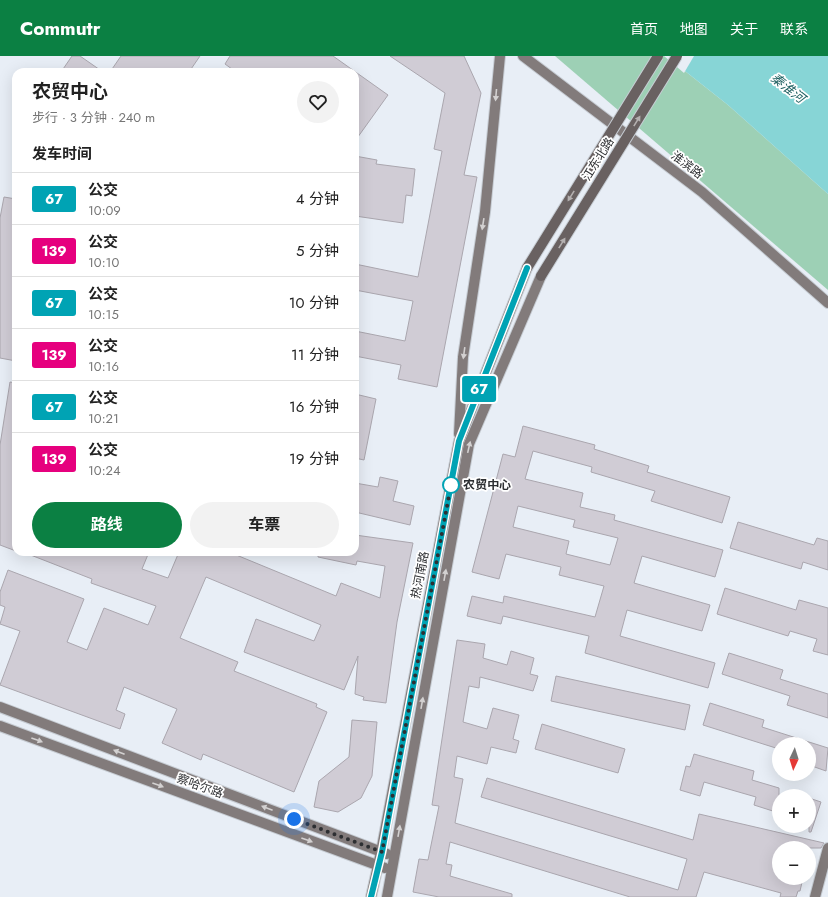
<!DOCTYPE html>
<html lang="zh">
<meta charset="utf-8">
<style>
:root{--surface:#fff;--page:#f2f2f2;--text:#222;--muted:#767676;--line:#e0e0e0;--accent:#0b8043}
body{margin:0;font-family:Jost,"Noto Sans SC",sans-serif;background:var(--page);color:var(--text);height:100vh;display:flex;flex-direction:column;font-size:15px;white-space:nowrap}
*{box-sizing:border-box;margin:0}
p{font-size:13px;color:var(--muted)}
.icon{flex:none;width:22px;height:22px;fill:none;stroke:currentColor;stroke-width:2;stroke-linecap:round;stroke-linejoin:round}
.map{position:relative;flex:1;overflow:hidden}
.sheet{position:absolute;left:12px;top:12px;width:347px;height:488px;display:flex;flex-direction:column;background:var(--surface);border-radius:12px;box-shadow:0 4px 16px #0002}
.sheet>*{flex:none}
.badge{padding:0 8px;border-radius:3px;font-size:14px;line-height:26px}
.needle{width:26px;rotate:184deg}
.controls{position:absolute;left:772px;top:681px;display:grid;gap:8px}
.controls a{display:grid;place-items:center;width:44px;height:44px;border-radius:50%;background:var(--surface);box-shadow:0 4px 16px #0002;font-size:20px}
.you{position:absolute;width:20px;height:20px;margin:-10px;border:3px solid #fff;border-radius:50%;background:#1a73e8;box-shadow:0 0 0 6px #1a73e833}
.map>.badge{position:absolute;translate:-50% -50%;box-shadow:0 0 0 2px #fff}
h2{padding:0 20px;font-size:15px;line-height:36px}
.round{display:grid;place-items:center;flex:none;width:42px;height:42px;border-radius:21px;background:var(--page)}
.head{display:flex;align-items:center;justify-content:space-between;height:68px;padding:0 20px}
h1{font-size:19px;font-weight:700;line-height:30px}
.action{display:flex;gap:8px;margin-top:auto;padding:8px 20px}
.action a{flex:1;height:46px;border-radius:24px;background:var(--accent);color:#fff;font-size:16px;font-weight:700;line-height:46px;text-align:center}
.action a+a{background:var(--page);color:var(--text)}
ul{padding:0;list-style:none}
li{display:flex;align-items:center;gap:12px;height:52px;padding:0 20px;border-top:1px solid var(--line)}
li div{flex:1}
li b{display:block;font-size:15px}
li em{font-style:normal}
li .badge{min-width:44px;font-weight:700;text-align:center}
header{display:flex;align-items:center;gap:24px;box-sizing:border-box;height:56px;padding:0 20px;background:var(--accent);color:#fff}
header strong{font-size:19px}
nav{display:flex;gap:22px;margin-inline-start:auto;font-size:14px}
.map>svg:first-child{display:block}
</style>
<header>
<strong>Commutr</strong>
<nav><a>首页</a><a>地图</a><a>关于</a><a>联系</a></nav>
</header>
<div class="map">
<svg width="828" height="841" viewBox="0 0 828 841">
<rect width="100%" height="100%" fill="#e8eef6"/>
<path fill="#9dd0b5" d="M555,0H666L728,49L828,138V234Z"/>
<path fill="#87d5d6" d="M666,0H828V138L728,49Z"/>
<path fill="#e8eef6" d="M664,0H694L684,17Z"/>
<g fill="#d0ccd5" stroke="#aaa6ae" fill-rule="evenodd">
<path d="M72,0H80L103,16H61Z"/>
<path d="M121,0H200L189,16H110Z"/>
<path d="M230,0H333L388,39L355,85V16H236L225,8Z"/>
<path d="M390,0H464L481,37L464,119L477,121L437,331L398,323L401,309L355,300V275L405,285L413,245L355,234V208L418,221L442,95L434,93L445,37Z"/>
<path d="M355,100L377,104L376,108L415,113L412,140L406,139L403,167L355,160Z"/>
<path d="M4,141L16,143L13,157L16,158V305L0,302V162Z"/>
<path d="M10,326L16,327V495L0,489V389Z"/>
<path d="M355,338L376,343L364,404L355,402Z"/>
<path d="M523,370L595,389L594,393L649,410L647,416L730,441L722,467L651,445L655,435L591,416L592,411L533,395L525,423L583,437L580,451L615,459L614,464L723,494L715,521L642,500L634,527L710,549L702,575L627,554L620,580L715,607L708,632L585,597L589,580L503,560L501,568L467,560L472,540L503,547L504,540L595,561L604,530L559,519L561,511L506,498L499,523L472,516L503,398L515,401ZM518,450L575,464L573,471L618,482L610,509L566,498L569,485L513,471Z"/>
<path d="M380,421L398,425L393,445L414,450L410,469L355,456V427L378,431Z"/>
<path d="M738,466L814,489L817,482L828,485V514L803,506L801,513L730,492Z"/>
<path d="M355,479L413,487L397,566L386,647L363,644L364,641L355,638L358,600L344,634L244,596L256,563L314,585L321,569L206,521L180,582L238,606L234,615L317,648L316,651L327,656L294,736L203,698L201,704L162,687L177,653L124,631L116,654L125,658L120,673L0,629L20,575L0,568L5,551L0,549V536L8,514L84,543L67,586L87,594L104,552L148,569L156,550L91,527L92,523L23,496H149L142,513L168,522L179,496H229L336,540L341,527L380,542L385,510L357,505L356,509L318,501V496H355Z"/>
<path d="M725,532L796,554L799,544L828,552V599L813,595L817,583L790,575L788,580L717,558Z"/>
<path d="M457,584L485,588L483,602L507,609L511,595L534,602L530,618L538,620L533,635L480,621L479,632L469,630L463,666L487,673L493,652L519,659L513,683L519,685L516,697L491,691L487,708L457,700L454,721L463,723L455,767L678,834L687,803L481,741L487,722L693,784L699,758L824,787L821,792H779V822H803L800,835H798L796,841H780L781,837L704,816L696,841H630L450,786L446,808L452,809L450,820L512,838V841H439L413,836L419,803L428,804L439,750L432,749Z"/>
<path d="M729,597L783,614L780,623L828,638V662L787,649L790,640L722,618Z"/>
<path d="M556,620L690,649L685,674L551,645Z"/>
<path d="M710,647L764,664L762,671L809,686V688H779V693L703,669Z"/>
<path d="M352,664L377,666L372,720L361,742L338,756L314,751L319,725L349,701Z"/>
<path d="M542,668L625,693L618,717L535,693Z"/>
<path d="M809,686L828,692L826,715L809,709Z"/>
<path d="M694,698L754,715L752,724L779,732V757L754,749L756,741L704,726L700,740L680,734L686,710L690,711Z"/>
<path d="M809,742L821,746L811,776H809Z"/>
</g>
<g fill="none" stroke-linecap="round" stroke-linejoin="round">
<g stroke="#c6ccd3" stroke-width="12">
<g id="secondary">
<path d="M523,0L702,136L828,247"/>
<path d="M459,378L463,301L485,156L500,0"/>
<path d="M0,651L387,798"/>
<path d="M0,670L385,812"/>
<path d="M371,841L381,796L459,385L527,212"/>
<path d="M387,841L469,388L541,220"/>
<path d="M815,841L828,792"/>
</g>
</g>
<use href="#secondary" stroke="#827b7b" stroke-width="10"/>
<g stroke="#c6ccd3" stroke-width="12" stroke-linecap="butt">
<g id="primary-bridge">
<path d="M527,212L658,0"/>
<path d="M541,220L677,0"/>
</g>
</g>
<use href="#primary-bridge" stroke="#696161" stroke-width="10"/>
</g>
<defs><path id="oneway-solid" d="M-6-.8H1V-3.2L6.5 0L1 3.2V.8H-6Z"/></defs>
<g fill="#d3d1d1">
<use href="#oneway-solid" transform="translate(496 39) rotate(95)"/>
<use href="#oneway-solid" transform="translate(483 168) rotate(99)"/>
<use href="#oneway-solid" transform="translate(464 297) rotate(98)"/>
<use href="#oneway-solid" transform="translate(469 391) rotate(-77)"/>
<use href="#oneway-solid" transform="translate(445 519) rotate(-80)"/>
<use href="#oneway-solid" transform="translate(422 647) rotate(-80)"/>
<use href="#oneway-solid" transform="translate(37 684) rotate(20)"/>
<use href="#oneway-solid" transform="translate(119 696) rotate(-159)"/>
<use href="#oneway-solid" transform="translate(158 729) rotate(20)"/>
<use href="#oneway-solid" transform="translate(267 752) rotate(-159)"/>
<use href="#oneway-solid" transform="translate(399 775) rotate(-80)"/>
<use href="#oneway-solid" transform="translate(307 784) rotate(20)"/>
</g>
<g fill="#b4b0b0">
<use href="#oneway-solid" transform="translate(637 65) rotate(-58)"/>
<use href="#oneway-solid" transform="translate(571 140) rotate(122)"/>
<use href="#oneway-solid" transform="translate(562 187) rotate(-58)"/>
</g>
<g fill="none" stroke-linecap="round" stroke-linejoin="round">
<g stroke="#fff" stroke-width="9">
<path id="line" d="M371,841L382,796L459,385L527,212"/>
</g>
<use href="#line" stroke="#00a3b4" stroke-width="6"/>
<path stroke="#2d2f32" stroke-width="4" stroke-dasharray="0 7.2" d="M294,763L382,796L451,429"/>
</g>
<circle fill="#fff" stroke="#00a3b4" stroke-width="2" cx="451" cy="429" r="8"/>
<g text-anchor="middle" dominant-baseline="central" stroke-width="3.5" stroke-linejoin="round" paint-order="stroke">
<g font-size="12" fill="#2d2f32" stroke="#fff">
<text transform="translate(598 103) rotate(-58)">江东北路</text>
<text transform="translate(687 109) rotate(37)">淮滨路</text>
<text transform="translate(420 519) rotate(-79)">热河南路</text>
<text transform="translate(200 730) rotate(20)">察哈尔路</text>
</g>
<g font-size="12" font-weight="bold" fill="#2d2f32" stroke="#fff" text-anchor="start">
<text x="463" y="429">农贸中心</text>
</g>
<g font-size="13" font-style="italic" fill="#206162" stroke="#fff">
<text transform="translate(788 32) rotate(38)">秦淮河</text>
</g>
</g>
</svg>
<div class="controls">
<a><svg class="needle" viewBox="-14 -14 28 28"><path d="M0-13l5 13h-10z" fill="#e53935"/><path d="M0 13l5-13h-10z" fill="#767676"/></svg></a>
<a>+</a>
<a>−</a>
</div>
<div class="you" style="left:294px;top:763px"></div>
<b class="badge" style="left:479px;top:333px;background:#00a3b4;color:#fff">67</b>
<section class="sheet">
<div class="head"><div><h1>农贸中心</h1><p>步行 · 3 分钟 · 240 m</p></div><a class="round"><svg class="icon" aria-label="heart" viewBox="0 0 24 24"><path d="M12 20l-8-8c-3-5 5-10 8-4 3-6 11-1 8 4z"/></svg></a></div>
<h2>发车时间</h2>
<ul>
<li><span class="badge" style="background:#00a3b4;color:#fff">67</span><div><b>公交</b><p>10:09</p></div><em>4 分钟</em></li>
<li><span class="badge" style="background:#e6007e;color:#fff">139</span><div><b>公交</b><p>10:10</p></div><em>5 分钟</em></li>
<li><span class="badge" style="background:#00a3b4;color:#fff">67</span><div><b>公交</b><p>10:15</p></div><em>10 分钟</em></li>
<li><span class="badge" style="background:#e6007e;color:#fff">139</span><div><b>公交</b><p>10:16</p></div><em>11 分钟</em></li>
<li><span class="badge" style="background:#00a3b4;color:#fff">67</span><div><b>公交</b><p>10:21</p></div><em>16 分钟</em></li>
<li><span class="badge" style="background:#e6007e;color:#fff">139</span><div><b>公交</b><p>10:24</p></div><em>19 分钟</em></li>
</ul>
<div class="action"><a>路线</a><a>车票</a></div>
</section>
</div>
